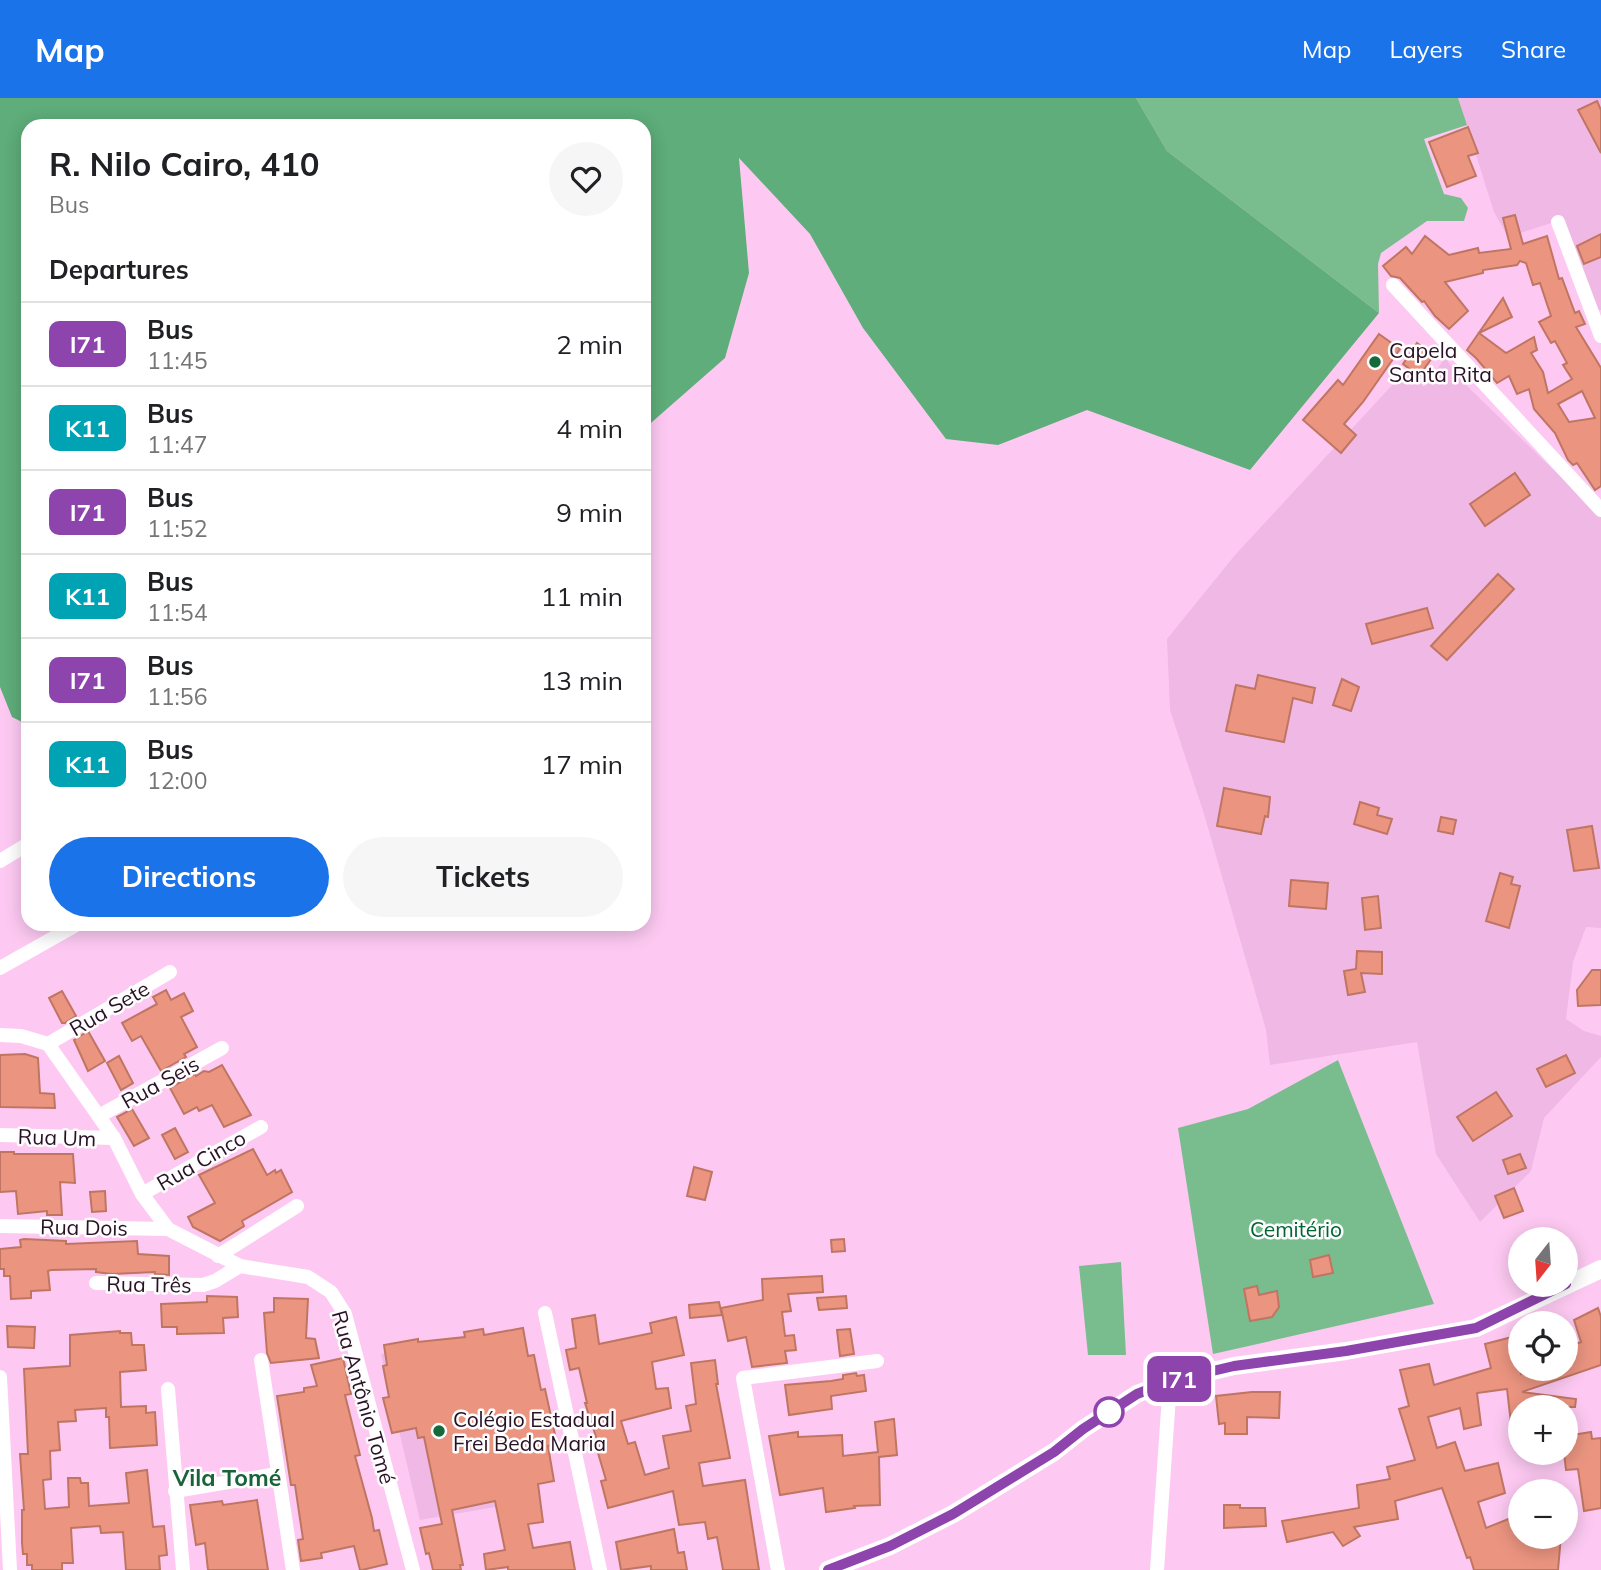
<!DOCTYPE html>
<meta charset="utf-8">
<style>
:root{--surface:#fff;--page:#f6f6f6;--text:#202124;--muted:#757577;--line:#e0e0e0;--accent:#1a73e8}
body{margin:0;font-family:Mulish,sans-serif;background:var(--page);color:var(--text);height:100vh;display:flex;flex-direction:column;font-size:26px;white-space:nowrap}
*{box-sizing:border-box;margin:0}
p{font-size:23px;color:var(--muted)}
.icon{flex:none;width:38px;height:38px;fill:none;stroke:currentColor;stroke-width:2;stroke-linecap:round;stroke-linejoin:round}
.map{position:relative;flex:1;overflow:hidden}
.panel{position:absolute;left:21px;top:21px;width:630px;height:812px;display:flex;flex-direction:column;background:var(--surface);border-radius:21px;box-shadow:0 4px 18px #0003}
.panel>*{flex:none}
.badge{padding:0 14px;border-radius:10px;font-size:24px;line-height:46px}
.needle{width:46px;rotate:197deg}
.buttons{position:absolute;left:1508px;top:1129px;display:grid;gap:14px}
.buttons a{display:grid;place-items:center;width:70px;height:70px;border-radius:50%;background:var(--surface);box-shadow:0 4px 18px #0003;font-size:35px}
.map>.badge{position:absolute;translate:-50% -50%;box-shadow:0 0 0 4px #fff}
h2{padding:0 28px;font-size:26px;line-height:63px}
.round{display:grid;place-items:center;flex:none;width:74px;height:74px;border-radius:37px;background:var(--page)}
.summary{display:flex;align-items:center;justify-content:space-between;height:119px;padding:0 28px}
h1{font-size:33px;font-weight:700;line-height:52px}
.primary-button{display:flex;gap:14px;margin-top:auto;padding:14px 28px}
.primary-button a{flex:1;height:80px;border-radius:42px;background:var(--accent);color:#fff;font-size:28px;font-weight:700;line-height:80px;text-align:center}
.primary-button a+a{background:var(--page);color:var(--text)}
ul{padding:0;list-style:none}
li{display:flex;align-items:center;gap:21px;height:84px;padding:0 28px;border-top:2px solid var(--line)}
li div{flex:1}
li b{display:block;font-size:26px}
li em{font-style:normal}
li .badge{min-width:77px;font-weight:700;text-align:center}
header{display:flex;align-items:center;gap:42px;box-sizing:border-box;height:98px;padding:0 35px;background:var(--accent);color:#fff}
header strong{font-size:33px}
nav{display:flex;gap:38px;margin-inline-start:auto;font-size:24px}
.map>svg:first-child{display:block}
</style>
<header>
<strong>Map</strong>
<nav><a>Map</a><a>Layers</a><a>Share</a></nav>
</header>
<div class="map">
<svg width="1601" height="1472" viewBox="0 0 1601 1472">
<rect width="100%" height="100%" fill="#fdc9f2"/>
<g fill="#f0b8e4">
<path d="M1458,0H1601V212L1591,215L1561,122L1508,139L1494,114Z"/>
<path d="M1445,260L1465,286L1601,418V830L1586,829L1573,864L1566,921L1584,933L1601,938V959L1544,1020L1531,1073L1480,1124L1436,1056L1417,944L1270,967L1266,932L1204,716L1170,612L1167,541L1235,457L1407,271L1424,289Z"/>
<path d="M458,1242L495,1409L420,1422L381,1256Z"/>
</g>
<g fill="#79bd8f">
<path d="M1136,0H1458L1467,27L1424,41L1444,96L1461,100L1468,110L1464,123H1427L1381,155L1378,166L1379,215L1167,53Z"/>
<path d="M1338,962L1434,1206L1213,1256L1178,1030L1248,1011Z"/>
<path d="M1121,1164L1126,1257H1088L1079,1168Z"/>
</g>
<path fill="#5ead7a" d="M0,0H1136L1167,53L1379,215L1250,372L1087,312L998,347L946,341L863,230L810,136L739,60L749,175L725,260L644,331V28H28V627L12,619L0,589Z"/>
<g fill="#eb9581" stroke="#c07563" stroke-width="2" fill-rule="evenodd">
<path d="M1597,3L1601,12V55L1578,12Z"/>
<path d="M1468,29L1478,55L1468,58L1476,78L1447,89L1429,44Z"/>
<path d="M1515,117L1523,146L1547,138L1559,181L1562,180L1575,215L1579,213L1585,226L1576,229L1601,270V388L1595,392L1577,365L1573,367L1568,362L1555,335L1534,311L1529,291L1517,296L1509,278L1497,285L1476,260L1467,252L1503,200L1512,219L1479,235L1506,255L1534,239L1537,252L1531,255L1543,274L1548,295L1572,281L1563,267L1567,265L1555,243L1551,245L1539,224L1551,218L1540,185L1533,187L1526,165L1520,163L1517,167L1483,172V175L1445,184L1468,213L1449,231L1435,218L1424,203L1422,204L1400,180L1391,178L1383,168L1406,149L1412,156L1425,138L1449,157L1478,150L1479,155L1511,151L1503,120ZM1582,293L1595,320L1569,324L1558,306Z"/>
<path d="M1601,136V159L1584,166L1577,148Z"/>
<path d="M1379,236L1400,251L1363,304L1344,326L1356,337L1341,355L1303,322L1338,282L1343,287Z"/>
<path d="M1417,245L1434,257L1419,278L1403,266Z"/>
<path d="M1515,375L1530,397L1485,428L1470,406Z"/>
<path d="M1498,476L1514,491L1447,562L1431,548Z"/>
<path d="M1427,510L1433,530L1372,546L1366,526Z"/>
<path d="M1258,577L1315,590L1312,605L1293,600L1284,644L1226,633L1236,587L1255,591Z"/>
<path d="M1342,581L1359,589L1351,613L1333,607Z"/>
<path d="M1224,690L1270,699L1268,719L1265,718L1261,736L1217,728Z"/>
<path d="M1360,704L1379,710L1377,717L1392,721L1387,736L1354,726Z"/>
<path d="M1441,719L1456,722L1453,736L1438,733Z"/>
<path d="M1592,728L1599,770L1574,773L1567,732Z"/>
<path d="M1500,775L1513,779L1511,786L1520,788L1509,830L1486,823Z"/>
<path d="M1291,782L1328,785L1326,811L1289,808Z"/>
<path d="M1378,798L1381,830L1365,832L1362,800Z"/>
<path d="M1357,853L1382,854V876L1361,875L1365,894L1348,897L1344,873L1356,871Z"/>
<path d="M1592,872H1601V907L1578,908L1577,892Z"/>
<path d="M166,892L171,902L184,895L193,913L181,919L197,949L184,956L186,959L161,973L141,938L132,943L122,925L157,906L153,899Z"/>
<path d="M62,893L76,918L65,925H62L49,900Z"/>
<path d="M88,933L105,963L88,973L74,942Z"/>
<path d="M25,956L38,960L40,995L54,996L55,1010L0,1009V957Z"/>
<path d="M1566,957L1575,975L1546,989L1537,971Z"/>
<path d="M119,958L133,985L121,992L107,965Z"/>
<path d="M222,967L251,1017L224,1029L212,1007L199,1013L197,1009L184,1016L170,990L195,976L196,978L204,973L209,974Z"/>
<path d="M1496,994L1512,1018L1473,1043L1457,1019Z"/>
<path d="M132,1011L149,1040L134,1048L117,1019Z"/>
<path d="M175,1030L188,1054L175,1061L162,1037Z"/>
<path d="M253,1051L267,1077L275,1072L276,1075L281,1072L292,1094L242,1123L244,1128L220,1143L193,1129L188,1119L215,1105L199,1077Z"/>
<path d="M0,1054H14V1056H73L75,1085L60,1084L62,1117H47V1113L18,1116L16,1093L0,1094Z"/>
<path d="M1520,1056L1526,1070L1508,1076L1503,1062Z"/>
<path d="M694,1069L712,1074L705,1102L687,1098Z"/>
<path d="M1514,1090L1523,1113L1504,1120L1495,1098Z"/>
<path d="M105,1093L106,1113L92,1114L90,1094Z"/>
<path d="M24,1141L66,1143V1146L137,1143L138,1156L169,1158V1177L155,1176V1174L112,1176L96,1174V1171L51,1172L48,1173L50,1192L31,1193V1200L11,1201L10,1178H4V1171H0V1151L21,1149L20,1142Z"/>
<path d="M844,1141L845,1153L832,1154L831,1142Z"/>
<path d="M1329,1157L1333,1175L1313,1179L1310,1162Z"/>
<path d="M822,1178L823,1194L788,1196L791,1213L782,1214L785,1238L794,1237L796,1252L785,1253L787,1265L752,1269L746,1239L728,1243L721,1210L763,1202L762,1181Z"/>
<path d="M1257,1188L1259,1197L1277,1193L1279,1209L1272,1219L1250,1223L1244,1191Z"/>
<path d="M207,1198L237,1199L238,1219L223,1220L224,1235L177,1236V1229H162L161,1206L207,1204Z"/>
<path d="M846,1198L847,1210L819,1212L817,1200Z"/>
<path d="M274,1200L308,1201L306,1240L315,1241L319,1260L271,1265L267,1255L264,1215L274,1214Z"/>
<path d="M719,1204L722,1217L690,1220L689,1207Z"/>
<path d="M1598,1210L1601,1219V1267L1522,1294L1576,1301L1575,1309H1521V1334H1512L1507,1291L1477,1295L1481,1327L1464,1331L1460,1310L1428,1319L1437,1350L1455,1344L1465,1373L1498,1365L1505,1395L1478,1404L1486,1430L1521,1416V1438H1561L1558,1472H1474L1470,1459L1467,1460L1442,1390L1395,1403L1398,1421L1354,1429L1360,1438L1343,1448L1333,1434L1287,1444L1282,1423L1359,1410L1357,1387L1390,1381L1387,1369L1415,1362L1399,1311L1409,1308L1400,1272L1429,1266L1434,1287L1491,1270L1485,1246L1516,1238L1521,1249V1276L1537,1270H1566V1249L1581,1244L1574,1222Z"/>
<path d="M595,1217L599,1246L652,1235L650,1225L676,1219L684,1257L652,1264L656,1291L668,1290L671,1310L621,1323L628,1346L635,1344L645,1377L669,1370L663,1338L691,1333L686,1308L696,1306L691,1265L715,1262L718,1286H716L730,1360L699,1365L703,1388L745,1382L759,1472H723L717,1439L708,1441L705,1424L679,1427L673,1393L608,1410L601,1383L606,1382L598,1355L601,1354L585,1305H587L579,1270L570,1272L566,1252L576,1250L572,1221Z"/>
<path d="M7,1228L35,1229L34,1250L8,1249Z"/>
<path d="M523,1230L528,1258L534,1257L541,1292L545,1291L557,1346L548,1348L554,1383L538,1386L543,1424L528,1426L533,1450L570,1444L575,1472H508V1469L486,1472L484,1456L505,1452L495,1403L452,1412L463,1467H460L461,1472H433L429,1455L426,1456L420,1430L442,1426L424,1339L418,1340L416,1330L392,1335L383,1300L389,1299L383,1268L387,1267L384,1247L418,1241V1244L465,1239L464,1234L483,1231L484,1237Z"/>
<path d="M850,1231L854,1256L840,1258L837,1232Z"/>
<path d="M120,1233V1235H131L132,1247H144L146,1272L120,1274L121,1309L146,1308V1315L155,1314L157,1347L110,1350L109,1319H106V1310L75,1312L76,1323L58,1324L60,1352L50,1353L51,1381L43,1382L45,1411L69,1409L68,1380H80L81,1385H88L89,1408L129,1405L126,1375L147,1372L153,1429L164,1428L167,1457L159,1458L160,1472H126L123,1434L101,1435L100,1428L71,1430L73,1465H62V1472H32V1467H27V1456H23L22,1445V1412H24L20,1356H28L24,1271L70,1268V1237Z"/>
<path d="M343,1260L351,1296L345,1297L360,1357L355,1358L372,1420L374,1433L379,1432L387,1466L362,1472H360L354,1448L321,1455L322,1460L301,1463L298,1442L303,1441L295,1387H291L277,1298L304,1294V1290L317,1288L311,1267Z"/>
<path d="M856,1275L857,1278L864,1277L866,1293L831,1298L832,1311L789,1317L785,1287L831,1283L843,1281V1277Z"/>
<path d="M1252,1294H1280L1279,1320L1247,1319V1336H1225V1325L1219,1326L1216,1298Z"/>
<path d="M894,1321L897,1357L879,1359L880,1407L854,1408L855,1410L826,1414L823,1390L780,1397L769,1338L798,1334V1339L842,1337L843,1358L878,1354L875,1324Z"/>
<path d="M1591,1334L1592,1341L1601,1340V1410L1584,1413L1578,1371L1566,1372L1564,1354H1566V1338Z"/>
<path d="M257,1402L268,1472H208L205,1445L196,1447L190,1407L222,1403L223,1407Z"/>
<path d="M1224,1407H1240V1410H1265L1266,1428L1224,1430Z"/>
<path d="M674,1431L678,1455L684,1454L687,1472H651V1468L621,1472L616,1444Z"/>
</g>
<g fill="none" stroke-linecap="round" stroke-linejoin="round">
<g stroke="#fff" stroke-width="14">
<path d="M1558,124L1601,238"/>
<path d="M1393,187L1601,412"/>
<path d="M0,763L28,746"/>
<path d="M0,870L78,826"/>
<path d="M0,937L21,938L48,946L114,1040L142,1096L168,1131L240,1168L308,1179L331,1194L345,1216L413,1472"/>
<path d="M48,946L170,874"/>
<path d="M99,1018L222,950"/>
<path d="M0,1037L114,1040"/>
<path d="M142,1096L261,1029"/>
<path d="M0,1128L168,1131"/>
<path d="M218,1158L297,1108"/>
<path d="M96,1185L203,1187L215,1183L240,1168"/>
<path d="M545,1215L600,1472"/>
<path d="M261,1262L293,1472"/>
<path d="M0,1279L10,1472"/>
<path d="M168,1291L183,1472"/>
<path d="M175,1393L277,1376"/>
<path d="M778,1472L743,1280L877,1263"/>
<path d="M1157,1472L1170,1283"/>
</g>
<path stroke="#fff" stroke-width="18" d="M828,1472L890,1448L953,1416L1054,1354L1083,1331L1137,1296L1170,1283L1234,1268L1346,1253L1476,1230L1601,1171"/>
</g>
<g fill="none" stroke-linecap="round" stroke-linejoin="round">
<g stroke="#fff" stroke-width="16">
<path id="line" d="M828,1472L890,1448L953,1416L1054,1354L1083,1331L1137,1296L1170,1283L1234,1268L1346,1253L1476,1230L1566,1186"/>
</g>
<use href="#line" stroke="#8e44ad" stroke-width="10"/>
</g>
<g fill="#156a3c" stroke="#fdfdfd" stroke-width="2.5">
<circle cx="1375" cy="264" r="7"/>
<circle cx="439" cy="1333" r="7"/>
</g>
<circle fill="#fff" stroke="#8e44ad" stroke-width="3.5" cx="1109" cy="1314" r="14"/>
<g text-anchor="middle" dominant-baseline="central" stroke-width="5" stroke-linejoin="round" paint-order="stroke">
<g font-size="21" fill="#281124" stroke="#fdfdfd" text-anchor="start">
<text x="1389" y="252">Capela<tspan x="1389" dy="24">Santa Rita</tspan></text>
<text x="453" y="1321">Colégio Estadual<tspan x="453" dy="24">Frei Beda Maria</tspan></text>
</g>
<g font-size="21" fill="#281124" stroke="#fdfdfd">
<text transform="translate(109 910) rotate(-30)">Rua Sete</text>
<text transform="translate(160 984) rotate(-29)">Rua Seis</text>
<text transform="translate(57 1039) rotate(2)">Rua Um</text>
<text transform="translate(201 1062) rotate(-30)">Rua Cinco</text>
<text transform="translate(84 1129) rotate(1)">Rua Dois</text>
<text transform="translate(149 1186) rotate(1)">Rua Três</text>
<text transform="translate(364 1299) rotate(74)">Rua Antônio Tomé</text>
</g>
<g font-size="21" fill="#016435" stroke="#fdfdfd">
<text x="1296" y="1131">Cemitério</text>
</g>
<g font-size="23" font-weight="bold" fill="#186339" stroke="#fdfdfd">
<text x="227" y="1379">Vila Tomé</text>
</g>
</g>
</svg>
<div class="buttons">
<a><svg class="needle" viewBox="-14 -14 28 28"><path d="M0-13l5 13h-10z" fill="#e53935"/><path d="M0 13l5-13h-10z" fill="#757577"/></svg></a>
<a><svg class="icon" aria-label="locate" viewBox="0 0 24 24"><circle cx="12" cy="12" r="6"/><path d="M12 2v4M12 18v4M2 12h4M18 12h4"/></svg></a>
<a>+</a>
<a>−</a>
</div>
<b class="badge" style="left:1179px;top:1281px;background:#8e44ad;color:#fff">I71</b>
<section class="panel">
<div class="summary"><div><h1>R. Nilo Cairo, 410</h1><p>Bus</p></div><a class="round"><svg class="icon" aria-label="heart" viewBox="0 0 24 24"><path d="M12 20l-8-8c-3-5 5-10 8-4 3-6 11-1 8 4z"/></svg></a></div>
<h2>Departures</h2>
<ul>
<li><span class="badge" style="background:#8e44ad;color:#fff">I71</span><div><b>Bus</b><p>11:45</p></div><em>2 min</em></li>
<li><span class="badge" style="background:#00a3b4;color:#fff">K11</span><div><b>Bus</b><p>11:47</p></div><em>4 min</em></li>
<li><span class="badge" style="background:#8e44ad;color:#fff">I71</span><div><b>Bus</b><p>11:52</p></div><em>9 min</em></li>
<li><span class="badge" style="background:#00a3b4;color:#fff">K11</span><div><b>Bus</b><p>11:54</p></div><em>11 min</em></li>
<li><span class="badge" style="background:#8e44ad;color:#fff">I71</span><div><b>Bus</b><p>11:56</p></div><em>13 min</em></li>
<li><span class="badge" style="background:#00a3b4;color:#fff">K11</span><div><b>Bus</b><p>12:00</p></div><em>17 min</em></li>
</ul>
<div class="primary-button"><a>Directions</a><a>Tickets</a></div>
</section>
</div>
